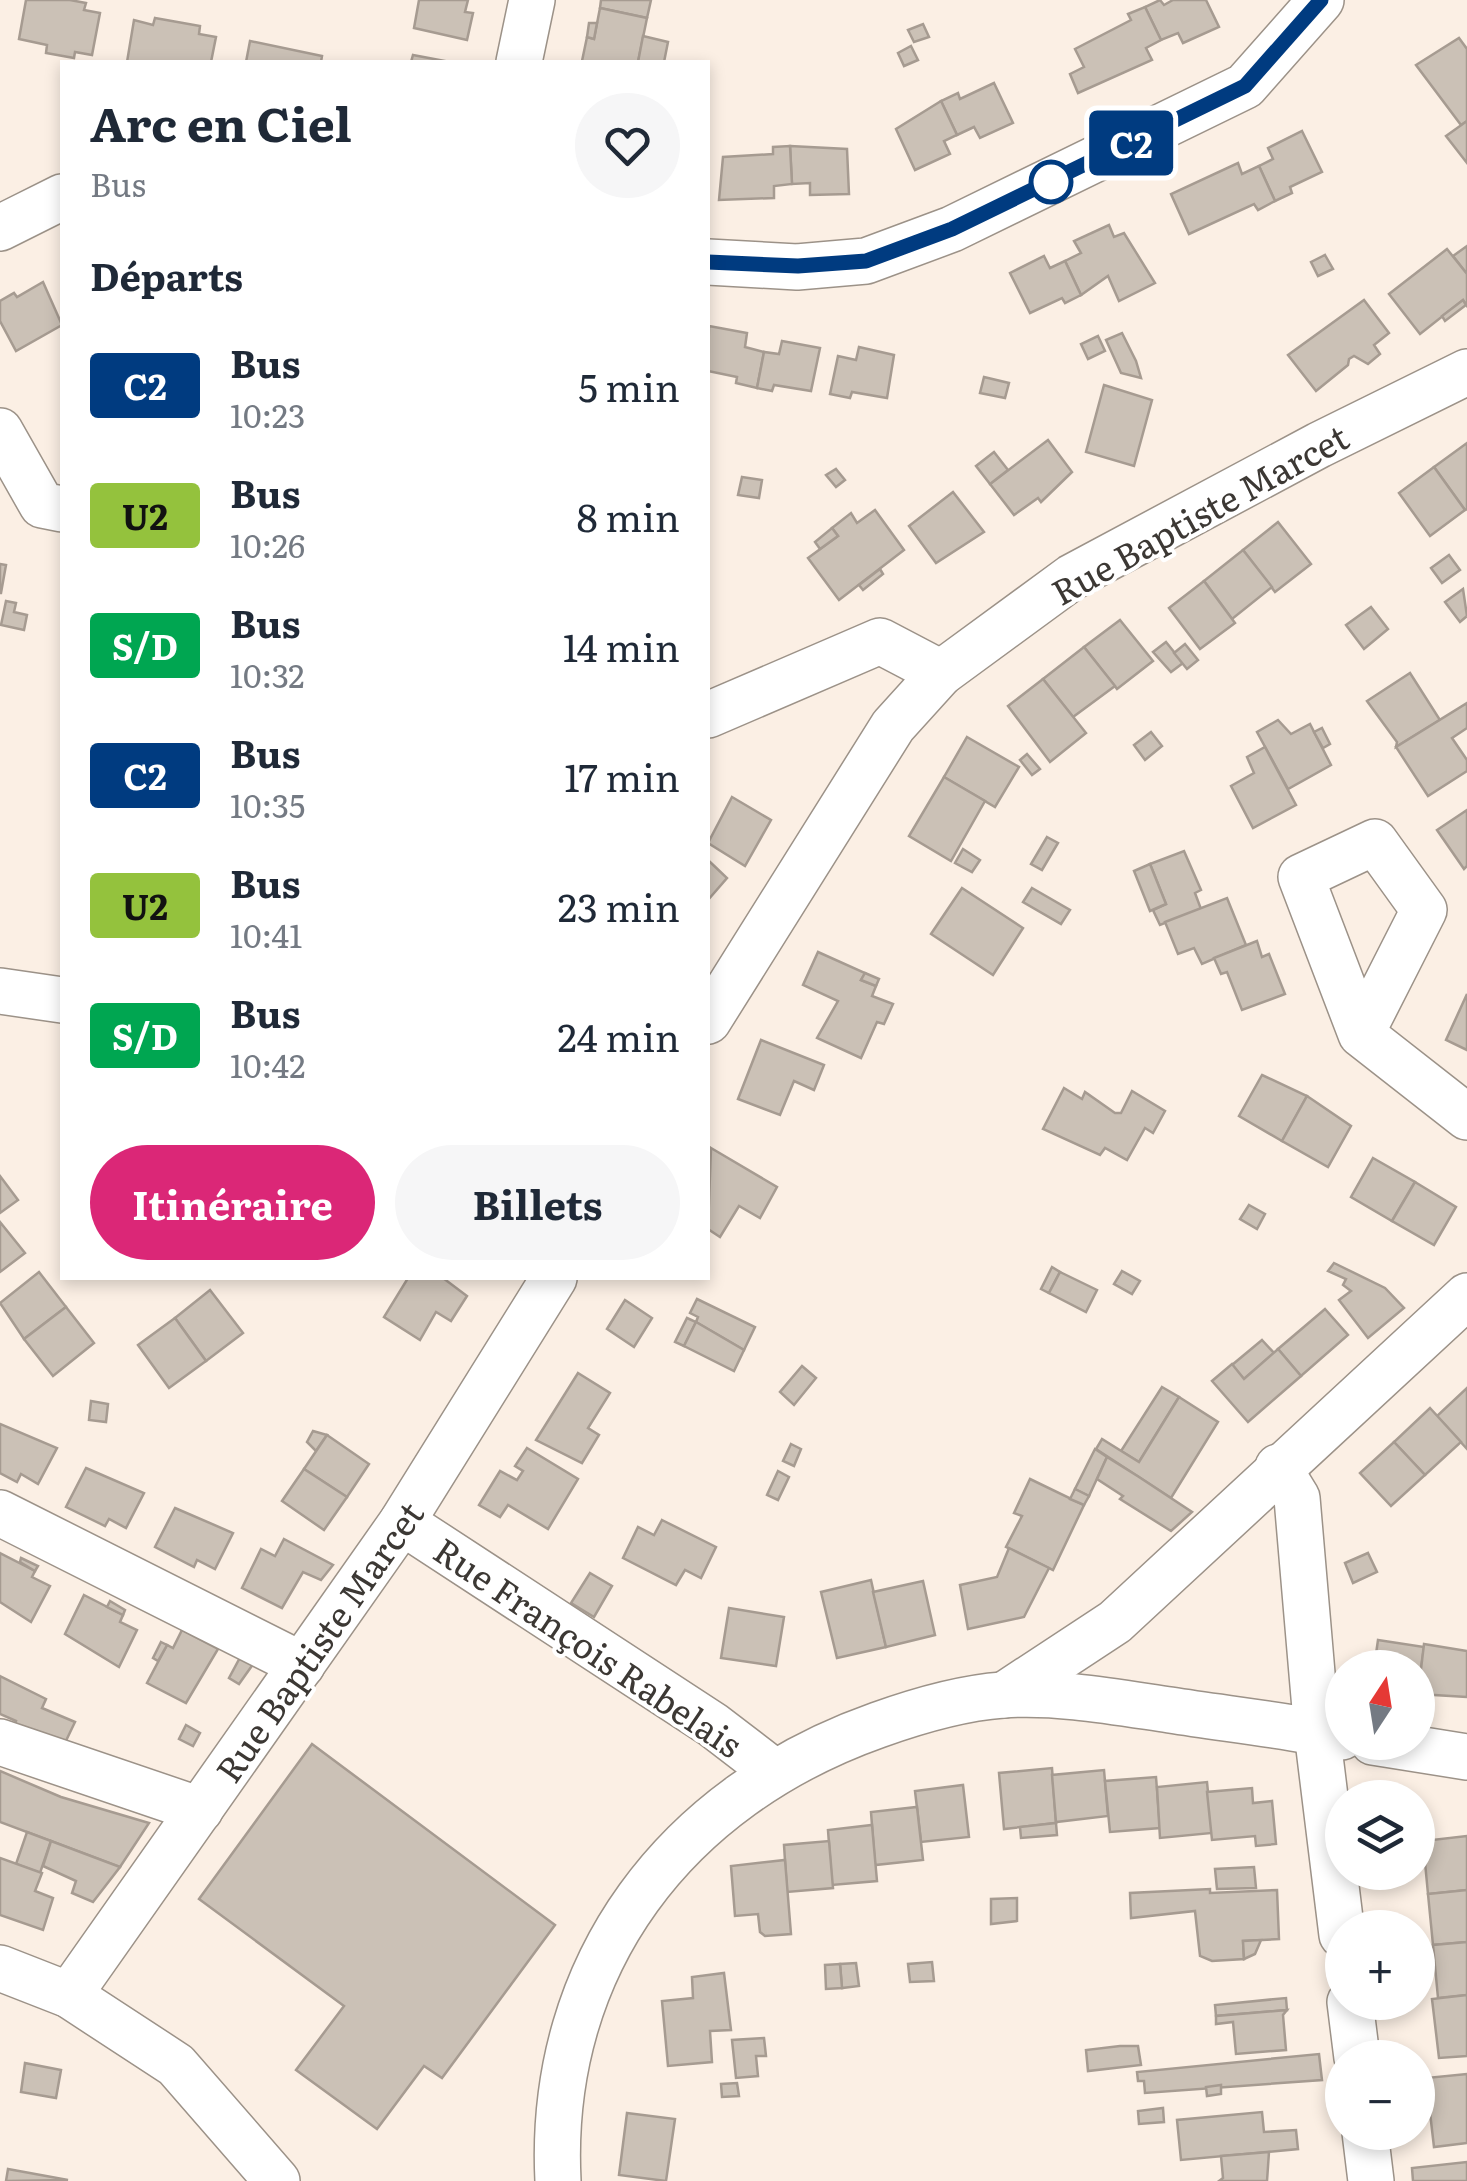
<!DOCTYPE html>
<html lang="fr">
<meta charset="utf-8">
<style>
:root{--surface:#fff;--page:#f6f6f7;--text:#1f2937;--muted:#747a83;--accent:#db2777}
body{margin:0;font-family:Literata,serif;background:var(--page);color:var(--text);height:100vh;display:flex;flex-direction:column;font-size:38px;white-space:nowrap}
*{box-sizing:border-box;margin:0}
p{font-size:32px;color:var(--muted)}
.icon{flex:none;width:55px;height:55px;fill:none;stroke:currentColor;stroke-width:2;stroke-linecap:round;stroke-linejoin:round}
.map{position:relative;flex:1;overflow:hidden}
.side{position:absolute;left:60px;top:60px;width:650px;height:1220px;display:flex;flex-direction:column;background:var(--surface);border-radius:0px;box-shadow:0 5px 15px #0003}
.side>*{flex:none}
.badge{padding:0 20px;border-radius:8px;font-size:35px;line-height:65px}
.needle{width:65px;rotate:12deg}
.buttons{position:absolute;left:1325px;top:1650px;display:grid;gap:20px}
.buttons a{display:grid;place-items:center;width:110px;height:110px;border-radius:50%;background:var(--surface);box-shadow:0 5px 15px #0003;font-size:50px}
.map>.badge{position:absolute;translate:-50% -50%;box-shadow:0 0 0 5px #fff}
h2{padding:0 30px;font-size:38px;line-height:90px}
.round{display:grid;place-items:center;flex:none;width:105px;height:105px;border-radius:52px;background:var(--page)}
.overview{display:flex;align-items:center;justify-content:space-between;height:170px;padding:0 30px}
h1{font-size:48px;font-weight:700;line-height:75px}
.cta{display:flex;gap:20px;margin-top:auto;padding:20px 30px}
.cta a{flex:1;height:115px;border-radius:60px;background:var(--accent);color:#fff;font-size:40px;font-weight:700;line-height:115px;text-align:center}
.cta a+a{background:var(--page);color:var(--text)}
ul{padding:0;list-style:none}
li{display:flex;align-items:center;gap:30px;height:130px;padding:0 30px}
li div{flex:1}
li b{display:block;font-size:38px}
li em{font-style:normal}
li .badge{min-width:110px;font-weight:700;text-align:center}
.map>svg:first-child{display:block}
</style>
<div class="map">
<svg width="1467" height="2181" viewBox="0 0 1467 2181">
<rect width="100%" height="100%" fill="#fbefe4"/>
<g fill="#cbc1b6" stroke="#a69b91" stroke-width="2.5">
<path d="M26,0H70L86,3L84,10L100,13L92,55L75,52L74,58L46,53L47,45L19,39Z"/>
<path d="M419,0H468L465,12L473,13L467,40L414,28Z"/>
<path d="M601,0H651L647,18L600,8Z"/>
<path d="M1160,0L1164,5L1173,0H1206L1219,27L1183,43L1178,33L1161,40L1145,7Z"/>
<path d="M1145,7L1161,40L1146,48L1152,60L1078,93L1070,74L1084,67L1075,49L1131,20L1128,14Z"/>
<path d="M600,8L647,18L638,62L582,61L587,37L594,39Z"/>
<path d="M155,18L200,26L199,34L216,37L211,62H127L134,20L153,25Z"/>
<path d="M589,23H597L594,39L587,37Z"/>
<path d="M923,24L929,37L914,42L908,30Z"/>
<path d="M643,36L668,42L664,62H638Z"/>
<path d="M1459,38L1467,49V121L1461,125L1416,65Z"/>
<path d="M250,41L322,56L321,62H246Z"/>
<path d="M911,46L918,60L904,66L898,53Z"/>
<path d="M413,55L450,62H411Z"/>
<path d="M994,83L1013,123L980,138L974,127L957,135L941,101L958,93L960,99Z"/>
<path d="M941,101L957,135L944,141L950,154L915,170L896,129Z"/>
<path d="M1467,121V163L1446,136Z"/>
<path d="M1302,131L1322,172L1290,187L1292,193L1275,201L1259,166L1273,159L1268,148Z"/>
<path d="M790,146L847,149L849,194L810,195V183L792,184Z"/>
<path d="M790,146L792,184L774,186V198L719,200L723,157L773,154V147Z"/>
<path d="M1238,163L1242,174L1259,166L1275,201L1258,210L1254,204L1189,234L1171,194Z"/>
<path d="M1109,225L1114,237L1124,233L1155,283L1119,301L1108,276L1081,295L1065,261L1081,253L1074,241Z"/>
<path d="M1467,246V274L1453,256Z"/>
<path d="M1447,249L1467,274V306L1463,300L1420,334L1389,294Z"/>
<path d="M1325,255L1333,269L1318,276L1311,262Z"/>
<path d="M1044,256L1050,268L1065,261L1081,295L1065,303L1062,298L1030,313L1010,273Z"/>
<path d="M43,282L62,325L16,351L0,321V301L14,293L17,297Z"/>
<path d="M1364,300L1389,333L1374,345L1380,354L1368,364L1354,356L1349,359L1348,365L1316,391L1288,355Z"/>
<path d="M1463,300L1466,305L1445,321L1442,316Z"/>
<path d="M709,326L747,333L745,347L764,352L757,388L736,383L737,377L708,371Z"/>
<path d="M1122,333L1136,361L1141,378L1121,373L1106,340Z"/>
<path d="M1098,336L1105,351L1088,359L1081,344Z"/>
<path d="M782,341L820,348L811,391L774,385L772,391L757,388L764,352L779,354Z"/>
<path d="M859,347L894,355L887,398L852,392L850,398L830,394L838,356L856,360Z"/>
<path d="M984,377L1009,383L1005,398L980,393Z"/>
<path d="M1104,385L1152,400L1134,466L1086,452Z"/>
<path d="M1048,440L1072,472L1041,502L1038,498L1014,515L990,484Z"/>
<path d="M1467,443V509L1465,510L1434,467Z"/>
<path d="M994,452L1008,470L990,484L976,466Z"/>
<path d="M1434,467L1465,510L1430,536L1399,493Z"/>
<path d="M836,469L845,480L836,487L826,475Z"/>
<path d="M742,477L762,480L759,498L738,495Z"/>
<path d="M953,492L984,532L936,563L909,526Z"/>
<path d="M875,510L904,550L839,600L808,558L838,536L832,528L851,513L857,523Z"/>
<path d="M1278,522L1311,564L1275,592L1243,550Z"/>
<path d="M832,528L838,536L820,549L815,542Z"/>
<path d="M1243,550L1272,587L1232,619L1204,581Z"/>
<path d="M1449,555L1460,570L1442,583L1431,568Z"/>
<path d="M0,564L6,565L1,593H0Z"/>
<path d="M880,569L883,574L863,590L859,585Z"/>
<path d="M1204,581L1235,623L1200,649L1169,608Z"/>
<path d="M1463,589L1467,616L1460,622L1445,602Z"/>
<path d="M6,601L16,603L14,612L27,615L24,630L1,625Z"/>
<path d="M1371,607L1388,629L1364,649L1346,625Z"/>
<path d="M1120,620L1153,661L1117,689L1084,647Z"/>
<path d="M1166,642L1183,663L1171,672L1153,652Z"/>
<path d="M1185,644L1198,660L1187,669L1174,653Z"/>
<path d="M1084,647L1115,686L1073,717L1043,679Z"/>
<path d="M1410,673L1440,720L1396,747L1397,742L1367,701Z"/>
<path d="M1043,679L1086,733L1050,762L1008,706Z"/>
<path d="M1467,703V728L1452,738L1467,760V771L1428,796L1396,747Z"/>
<path d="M1278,720L1291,734L1310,724L1331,765L1288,789L1257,732Z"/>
<path d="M1322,728L1330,744L1323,748L1314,732Z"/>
<path d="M1151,732L1162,746L1145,760L1134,745Z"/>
<path d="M967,737L1019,767L995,807L944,777Z"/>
<path d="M1265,747L1296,805L1253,828L1231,786L1254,773L1247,757Z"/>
<path d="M1027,754L1040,769L1032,775L1020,760Z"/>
<path d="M944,777L985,801L951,861L909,836Z"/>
<path d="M732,797L771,820L745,866L708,843Z"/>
<path d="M1467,810V866L1464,869L1437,830Z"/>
<path d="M1047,837L1058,843L1042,870L1031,864Z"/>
<path d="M963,849L980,860L972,872L955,863Z"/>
<path d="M1184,851L1201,890L1195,893L1201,909L1160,925L1153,910L1166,904L1150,864Z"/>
<path d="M709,861L727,878L708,900V863Z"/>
<path d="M1150,864L1166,904L1150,911L1134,871Z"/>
<path d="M962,888L1023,928L993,975L931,934Z"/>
<path d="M1032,888L1070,910L1061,924L1023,902Z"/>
<path d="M1227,898L1246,945L1202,964L1194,948L1178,954L1165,922Z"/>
<path d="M1257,941L1262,957L1269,954L1285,994L1242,1010L1227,972L1221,974L1214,958Z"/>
<path d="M818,952L865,973L861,980L876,986L872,996L893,1004L884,1024L877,1022L861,1058L817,1038L838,1001L803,985Z"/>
<path d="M865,973L879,979L876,986L861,980Z"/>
<path d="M1467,994V1050L1446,1040Z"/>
<path d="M761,1040L824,1065L814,1090L794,1081L780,1115L738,1099Z"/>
<path d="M1262,1075L1307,1096L1282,1141L1239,1116Z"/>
<path d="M1064,1088L1082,1099L1085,1092L1115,1113H1121L1132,1091L1165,1111L1153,1133L1145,1128L1127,1160L1105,1148L1100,1155L1043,1129Z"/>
<path d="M1307,1096L1351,1126L1328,1167L1282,1141Z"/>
<path d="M711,1148L777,1187L760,1218L739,1206L720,1237L708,1229Z"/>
<path d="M1373,1158L1415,1182L1392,1221L1351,1197Z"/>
<path d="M0,1176L18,1200L0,1213Z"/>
<path d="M1415,1182L1456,1207L1434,1245L1392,1221Z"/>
<path d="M1249,1205L1265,1214L1257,1229L1240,1219Z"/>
<path d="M0,1222L25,1253L0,1272Z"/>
<path d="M1334,1263L1385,1288L1404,1308L1368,1338L1339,1300L1351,1291L1343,1285L1346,1279L1328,1271Z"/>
<path d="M1052,1267L1060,1272L1049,1293L1041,1289Z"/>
<path d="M1122,1271L1140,1281L1132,1294L1114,1284Z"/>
<path d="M39,1272L66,1307L24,1339L0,1303Z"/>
<path d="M1060,1272L1097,1290L1086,1312L1049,1293Z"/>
<path d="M408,1278H443L467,1296L451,1321L436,1312L420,1340L384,1317Z"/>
<path d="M210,1290L243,1333L206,1361L175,1318Z"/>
<path d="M697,1299L755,1327L744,1350L696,1322L698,1317L690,1313Z"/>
<path d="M625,1300L652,1318L634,1347L607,1329Z"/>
<path d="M66,1307L94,1343L53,1376L24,1339Z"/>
<path d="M1325,1309L1348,1335L1301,1376L1278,1349Z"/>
<path d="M175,1318L206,1361L169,1388L138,1345Z"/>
<path d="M687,1318L696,1322L684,1346L675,1342Z"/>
<path d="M696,1322L744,1350L734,1371L684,1346Z"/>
<path d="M1262,1340L1274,1353L1244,1379L1232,1365Z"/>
<path d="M1278,1349L1301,1376L1248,1422L1212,1381L1232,1364L1244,1379Z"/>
<path d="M802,1366L816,1378L794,1405L780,1392Z"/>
<path d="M578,1373L610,1393L588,1428L599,1435L582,1463L536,1440Z"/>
<path d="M1162,1387L1179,1397L1139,1462L1121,1451Z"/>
<path d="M1467,1388V1449L1437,1416Z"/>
<path d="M1179,1397L1218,1422L1171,1498L1096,1449L1102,1439L1139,1462Z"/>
<path d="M91,1401L108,1404L106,1422L89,1420Z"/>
<path d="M1430,1408L1461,1442L1425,1475L1394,1442Z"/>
<path d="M0,1424L57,1448L38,1484L21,1474L17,1482L0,1473Z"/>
<path d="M313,1431L327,1435L316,1451L307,1442Z"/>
<path d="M327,1435L369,1464L347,1497L304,1469Z"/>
<path d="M1394,1442L1425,1475L1391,1506L1360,1473Z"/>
<path d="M791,1444L801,1449L794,1466L783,1461Z"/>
<path d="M527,1448L578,1479L548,1529L508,1505L500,1517L479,1505L500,1471L517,1480L523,1471L515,1466Z"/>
<path d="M1095,1449L1107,1457L1089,1496L1075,1489Z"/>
<path d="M1107,1457L1139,1477L1192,1512L1171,1531L1120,1499L1123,1496L1097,1479Z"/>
<path d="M86,1468L144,1493L126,1528L109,1519L105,1526L66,1507Z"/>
<path d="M304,1469L347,1497L324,1530L282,1501Z"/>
<path d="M778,1471L789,1477L778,1500L767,1495Z"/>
<path d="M1030,1479L1084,1505L1053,1570L1006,1547L1022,1516L1014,1513Z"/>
<path d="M1075,1489L1089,1496L1084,1505L1070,1499Z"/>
<path d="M175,1508L233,1533L215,1569L197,1560L194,1567L155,1547Z"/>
<path d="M662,1520L716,1547L701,1578L685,1570L676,1585L623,1558L638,1527L654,1535Z"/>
<path d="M284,1539L333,1565L321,1580L303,1572L282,1608L242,1588L261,1549L275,1556Z"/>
<path d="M1009,1548L1049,1568L1024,1617L968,1629L960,1585L997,1577Z"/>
<path d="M0,1553L35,1571L32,1577L50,1586L31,1622L0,1602Z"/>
<path d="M1368,1553L1377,1572L1353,1583L1345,1563Z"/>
<path d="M21,1558L38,1566L35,1571L20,1562Z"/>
<path d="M590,1573L612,1586L594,1617L571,1603Z"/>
<path d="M871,1580L886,1647L837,1658L821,1592Z"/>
<path d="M923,1581L935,1635L886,1647L873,1592Z"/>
<path d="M84,1595L123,1615L120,1622L137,1630L119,1667L65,1634Z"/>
<path d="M110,1601L125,1610L123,1615L107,1607Z"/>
<path d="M729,1608L784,1617L776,1666L721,1658Z"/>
<path d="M182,1630L218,1649L186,1703L147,1683L167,1645L173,1648Z"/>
<path d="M1378,1640L1424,1647L1418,1692V1668H1374Z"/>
<path d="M161,1642L167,1645L158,1661L153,1658Z"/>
<path d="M1424,1644L1467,1651V1697L1418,1694Z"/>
<path d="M243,1652L256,1660L239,1684L229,1678Z"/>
<path d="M0,1676L46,1699L42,1708L75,1722L64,1745L14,1726L16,1721L0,1714Z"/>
<path d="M186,1725L200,1733L193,1746L179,1739Z"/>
<path d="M312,1744L555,1925L442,2078L424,2066L377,2129L296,2070L344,2006L199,1899Z"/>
<path d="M1052,1768L1056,1823L1004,1829L999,1773Z"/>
<path d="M1104,1770L1108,1816L1056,1822L1052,1775Z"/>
<path d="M0,1771L61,1797L149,1823L120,1867L0,1822Z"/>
<path d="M1156,1777L1160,1828L1110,1832L1105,1781Z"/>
<path d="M1207,1782L1212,1833L1160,1838L1157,1787Z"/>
<path d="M963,1785L969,1837L921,1842L915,1791Z"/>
<path d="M1252,1788L1253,1803L1272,1801L1276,1844L1256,1846L1255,1836L1212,1840L1207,1792Z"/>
<path d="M917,1807L923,1860L875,1865L871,1812Z"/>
<path d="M1056,1823L1057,1835L1021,1838L1020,1827Z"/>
<path d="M872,1825L877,1881L832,1885L828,1830Z"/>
<path d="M27,1832L51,1841L40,1873L16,1864Z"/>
<path d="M1467,1836V1890L1428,1894L1423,1841Z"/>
<path d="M51,1841L120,1867L93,1902L72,1893L76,1881L43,1866Z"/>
<path d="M829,1841L833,1888L787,1892L784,1845Z"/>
<path d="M0,1858L42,1873L35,1891L53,1898L43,1930L0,1915Z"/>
<path d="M785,1860L791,1934L765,1936L760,1932L758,1914L735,1916L731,1866Z"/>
<path d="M1254,1867L1256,1888L1217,1889L1215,1869Z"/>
<path d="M1210,1889V1893L1277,1890L1279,1939L1243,1941L1244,1959L1212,1961L1200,1956L1195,1911L1131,1918L1130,1893Z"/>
<path d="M1467,1890V1942L1433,1945L1428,1894Z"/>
<path d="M1017,1898V1921L991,1924V1899Z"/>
<path d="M1261,1940L1255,1954L1244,1959L1243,1941Z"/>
<path d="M1467,1942V1995L1438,1998L1433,1945Z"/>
<path d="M932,1962L934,1981L910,1982L908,1964Z"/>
<path d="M856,1963L859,1986L842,1988L840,1964Z"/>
<path d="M840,1964L842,1988L826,1989L825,1965Z"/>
<path d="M724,1973L731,2030L710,2031L712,2062L668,2066L662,2001L693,1998L692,1977Z"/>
<path d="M1467,1995V2056L1439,2058L1432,1999Z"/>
<path d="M1286,1998L1287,2010L1216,2016L1215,2005Z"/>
<path d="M1287,2010L1283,2015L1286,2050L1236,2054L1233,2022L1216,2024V2016Z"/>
<path d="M764,2038L766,2056H756L758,2076L736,2078L732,2040Z"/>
<path d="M1120,2046H1138L1141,2065L1088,2071L1086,2050Z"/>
<path d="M1319,2054L1322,2080L1145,2093L1144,2081H1138L1137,2072Z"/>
<path d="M25,2063L61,2070L56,2098L21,2092Z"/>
<path d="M1467,2074V2143L1434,2147L1426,2078Z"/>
<path d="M737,2083L739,2096L722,2097L721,2084Z"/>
<path d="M1221,2085V2094L1207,2096L1206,2087Z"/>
<path d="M1163,2108L1164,2122L1139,2124L1138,2111Z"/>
<path d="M1262,2112L1264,2132L1296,2130L1298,2149L1181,2160L1177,2120Z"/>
<path d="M627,2113L675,2119L666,2181L619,2175Z"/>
<path d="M1269,2152L1267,2181H1219L1223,2178L1221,2156Z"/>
<path d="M1467,2162V2181H1413L1412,2168Z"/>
<path d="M8,2169L68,2180L6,2181Z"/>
</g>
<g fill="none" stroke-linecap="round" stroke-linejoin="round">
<g stroke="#9c9288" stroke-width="48">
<g id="minor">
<path d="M519,62L532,0"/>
<path d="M0,228L62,197"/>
<path d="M708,262L797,267L866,261L952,229L1245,86L1321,0"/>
<path d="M0,431L42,505L62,509"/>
<path d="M708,715L880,641L941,673"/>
<path d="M0,991L62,1000"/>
<path d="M708,1021L893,726L941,673L1072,577L1319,445L1467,372"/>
<path d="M1361,1034L1424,910L1375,842L1301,877L1361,1034L1467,1117"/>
<path d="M1278,1467L1297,1498L1317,1732L1342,1935"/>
<path d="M0,1513L302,1665"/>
<path d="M402,1522L713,1725L773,1771"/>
<path d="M1004,1695L1115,1622L1467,1296"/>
<path d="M0,1742L200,1810"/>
<path d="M1373,1742L1467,1757"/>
<path d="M0,1968L69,1995L176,2065L277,2181"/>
<path d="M69,1995L402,1522L554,1278"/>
<path d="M1350,2002L1357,2058"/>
<path d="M1365,2132L1371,2181"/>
<path d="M558,2181C547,1963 677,1796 878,1725C917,1711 961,1698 1003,1695C1057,1691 1116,1702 1170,1710C1227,1719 1285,1725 1342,1737"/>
</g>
</g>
<use href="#minor" stroke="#fff" stroke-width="45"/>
</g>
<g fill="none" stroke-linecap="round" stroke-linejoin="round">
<g stroke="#fff" stroke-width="22">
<path id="line" d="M708,262L798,266L866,261L952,229L1245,86L1321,0"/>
</g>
<use href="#line" stroke="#003b80" stroke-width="15"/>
</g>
<circle fill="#fff" stroke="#003b80" stroke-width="5" cx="1051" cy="182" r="20"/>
<g text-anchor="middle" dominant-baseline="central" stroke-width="8" stroke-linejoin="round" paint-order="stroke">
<g font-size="35" fill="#3c3834" stroke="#fff">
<text transform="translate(1199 513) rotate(-29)">Rue Baptiste Marcet</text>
<text transform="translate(318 1641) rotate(-55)">Rue Baptiste Marcet</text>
<text transform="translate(589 1646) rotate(34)">Rue François Rabelais</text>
</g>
</g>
</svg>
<div class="buttons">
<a><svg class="needle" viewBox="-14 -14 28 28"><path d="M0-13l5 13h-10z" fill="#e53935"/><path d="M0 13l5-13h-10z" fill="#747a83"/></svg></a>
<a><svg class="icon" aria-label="layers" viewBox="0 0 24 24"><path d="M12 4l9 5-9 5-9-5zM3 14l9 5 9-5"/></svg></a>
<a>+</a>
<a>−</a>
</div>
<b class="badge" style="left:1131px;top:143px;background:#003b80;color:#fff">C2</b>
<section class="side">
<div class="overview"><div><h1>Arc en Ciel</h1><p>Bus</p></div><a class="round"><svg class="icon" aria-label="heart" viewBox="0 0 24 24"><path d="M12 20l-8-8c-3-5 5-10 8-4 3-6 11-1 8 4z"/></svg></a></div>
<h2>Départs</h2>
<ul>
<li><span class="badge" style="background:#003b80;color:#fff">C2</span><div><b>Bus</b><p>10:23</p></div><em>5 min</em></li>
<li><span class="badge" style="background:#94c23d;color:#111">U2</span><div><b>Bus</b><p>10:26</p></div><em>8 min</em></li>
<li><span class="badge" style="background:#00a651;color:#fff">S/D</span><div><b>Bus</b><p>10:32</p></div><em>14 min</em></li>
<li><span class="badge" style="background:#003b80;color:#fff">C2</span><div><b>Bus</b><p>10:35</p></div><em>17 min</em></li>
<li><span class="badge" style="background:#94c23d;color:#111">U2</span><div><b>Bus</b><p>10:41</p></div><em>23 min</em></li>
<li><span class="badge" style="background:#00a651;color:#fff">S/D</span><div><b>Bus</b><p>10:42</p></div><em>24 min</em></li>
</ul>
<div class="cta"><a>Itinéraire</a><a>Billets</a></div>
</section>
</div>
